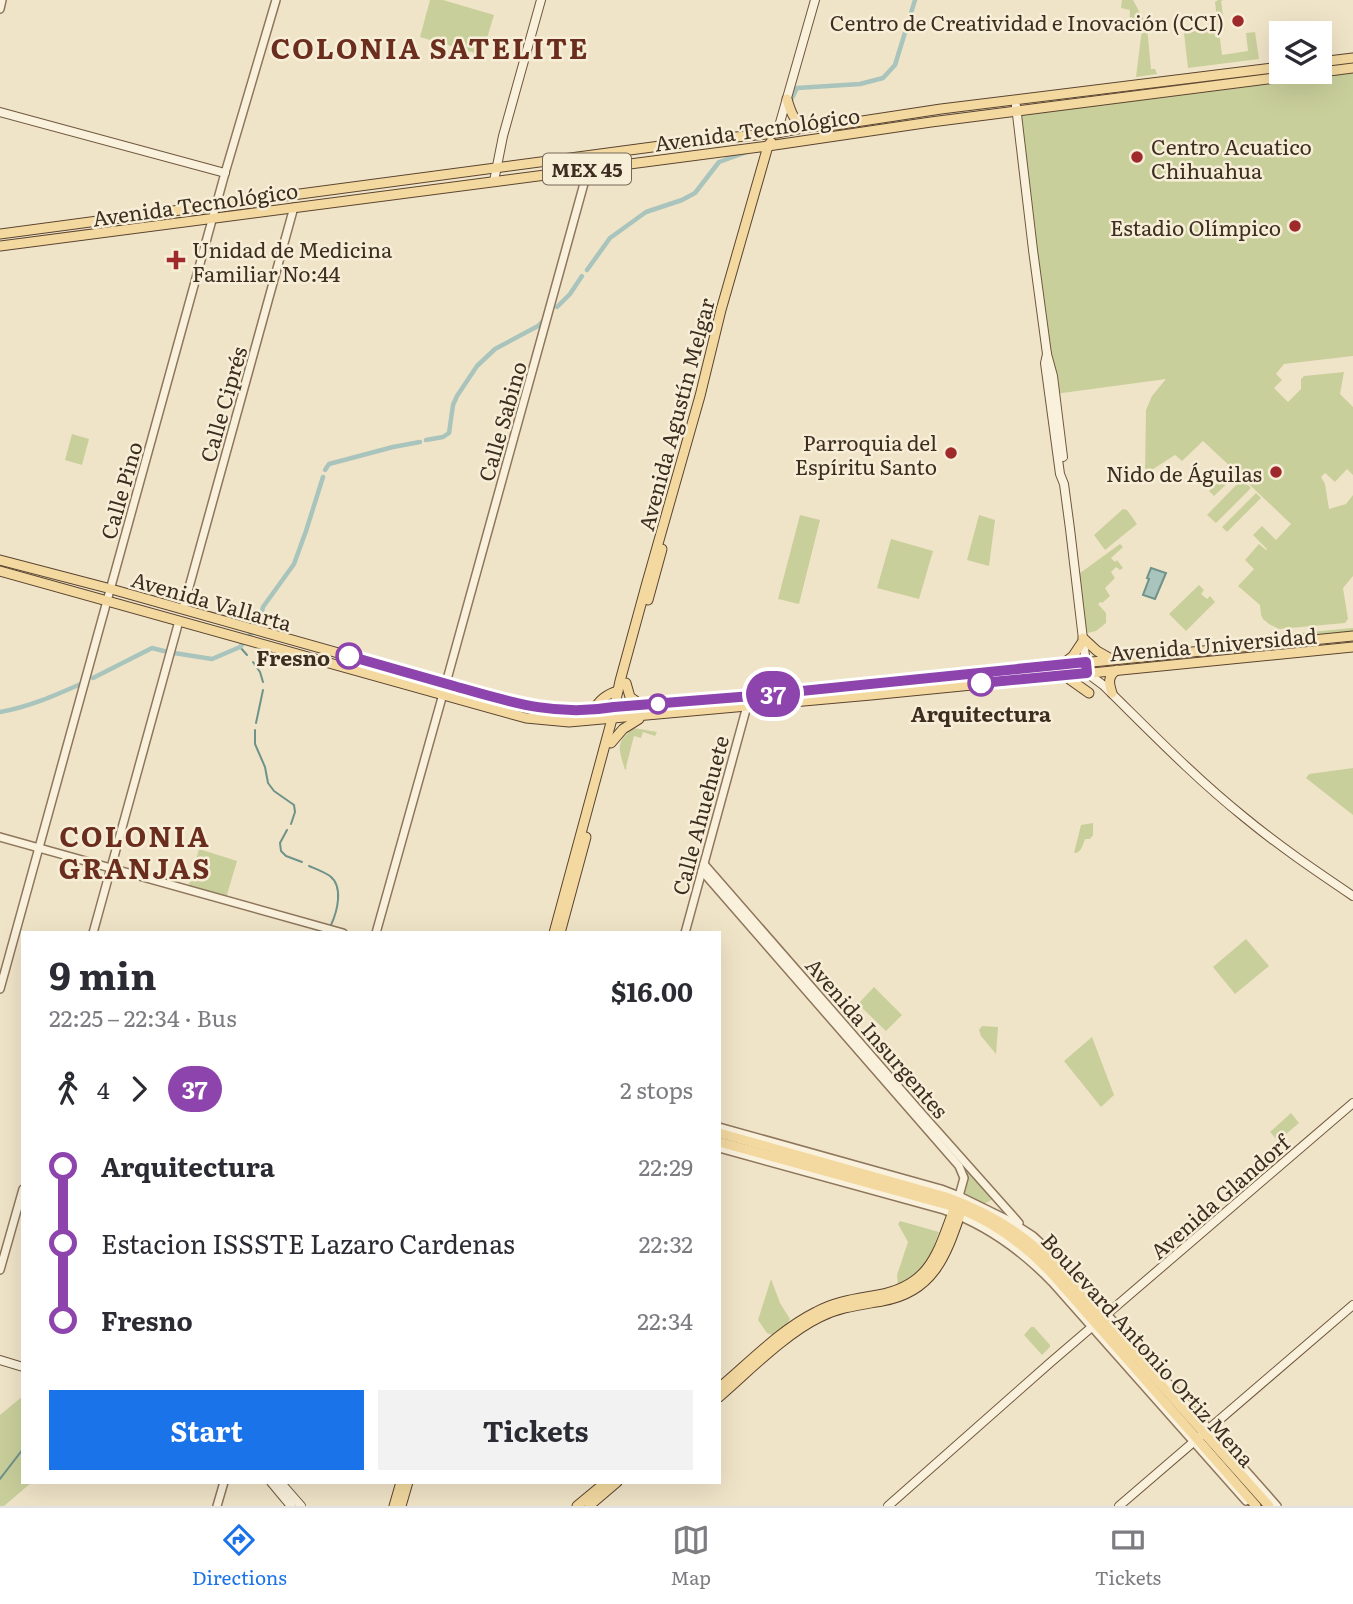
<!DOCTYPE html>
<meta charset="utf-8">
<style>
:root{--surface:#fff;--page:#f2f2f3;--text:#2b2b33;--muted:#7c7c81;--line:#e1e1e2;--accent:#1a73e8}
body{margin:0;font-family:Literata,serif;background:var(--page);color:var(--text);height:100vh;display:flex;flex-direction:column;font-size:26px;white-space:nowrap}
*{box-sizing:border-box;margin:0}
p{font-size:23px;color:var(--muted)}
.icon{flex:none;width:38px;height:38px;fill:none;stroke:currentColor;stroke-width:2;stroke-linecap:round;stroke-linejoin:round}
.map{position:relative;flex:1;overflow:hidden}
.panel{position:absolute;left:21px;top:931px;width:700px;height:553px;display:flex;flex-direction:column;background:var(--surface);border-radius:0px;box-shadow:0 7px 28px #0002}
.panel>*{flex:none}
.badge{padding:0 14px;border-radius:23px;font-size:24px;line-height:46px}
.fabs{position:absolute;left:1269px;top:21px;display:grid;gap:14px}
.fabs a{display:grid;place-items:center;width:63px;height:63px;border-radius:0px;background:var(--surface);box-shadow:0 7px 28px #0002;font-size:35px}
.map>.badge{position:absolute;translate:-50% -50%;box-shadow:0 0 0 4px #fff}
.legs{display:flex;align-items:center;gap:10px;height:77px;padding:0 28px;font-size:23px}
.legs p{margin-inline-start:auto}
.summary{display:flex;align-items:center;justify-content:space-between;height:119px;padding:0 28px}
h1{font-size:38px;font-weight:700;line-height:52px}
.primary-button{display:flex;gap:14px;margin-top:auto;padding:14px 28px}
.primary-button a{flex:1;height:80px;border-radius:0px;background:var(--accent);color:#fff;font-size:28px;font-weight:700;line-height:80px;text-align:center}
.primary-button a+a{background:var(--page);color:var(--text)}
ul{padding:0 28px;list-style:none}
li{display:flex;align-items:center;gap:24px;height:77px;font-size:26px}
li i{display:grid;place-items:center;width:10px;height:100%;margin:0 9px;background:currentColor}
li i::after{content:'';width:18px;height:18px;margin:-9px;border:5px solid;border-radius:50%;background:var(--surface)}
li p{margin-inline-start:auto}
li:first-child i{background:linear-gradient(#0000 50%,currentColor 0)}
li:last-child i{background:linear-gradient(currentColor 50%,#0000 0)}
.menu{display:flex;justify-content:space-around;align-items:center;height:98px;border-top:2px solid var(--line);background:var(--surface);font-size:19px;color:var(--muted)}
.menu a{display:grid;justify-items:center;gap:4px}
.menu .selected{color:var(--accent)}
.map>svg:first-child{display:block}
</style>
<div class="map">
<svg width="1353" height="1506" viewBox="0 0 1353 1506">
<rect width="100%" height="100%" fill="#f0e4c8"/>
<g fill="#c9cf9b">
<path d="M430,0H443L494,15L482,55L420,37Z"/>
<path d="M1122,0H1133L1147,26L1151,69H1155L1157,74L1136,77L1142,29L1129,27L1130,10L1121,8Z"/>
<path d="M1218,0H1223L1221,1L1225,30L1219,31L1222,55L1248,51L1246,33L1255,32L1259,59L1188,68L1184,33L1218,27L1215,2Z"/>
<path d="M1353,68V356L1284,364L1276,374L1282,380L1274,388L1288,402L1301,389V379L1304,376L1344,372L1340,394L1353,407V475L1347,469L1335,482L1325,473L1321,477L1325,484L1329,509L1346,504L1353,495V576L1343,588L1348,619L1345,623L1279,629L1269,624L1263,619L1261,615L1260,605L1238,586L1254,569L1245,560L1259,544L1266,550L1267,549L1253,535L1262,526L1276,540L1291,524L1233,469L1237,474L1214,496L1209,491L1232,468L1203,441L1182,461L1175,455L1150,471L1145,473L1146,410L1152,396L1166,379L1055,394L1016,112Z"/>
<path d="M72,434L89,439L82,465L65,460Z"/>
<path d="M1242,479L1251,488L1216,523L1207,515Z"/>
<path d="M1256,493L1261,498L1227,532L1222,527Z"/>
<path d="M1123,509L1127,510L1137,524L1105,550L1094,535Z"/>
<path d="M800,515L820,520L799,604L778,599Z"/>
<path d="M979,515L995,520L989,566L967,560Z"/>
<path d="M891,539L933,551L919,599L877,588Z"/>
<path d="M1120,544L1123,547L1111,558L1115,562L1117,560L1123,568L1120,570L1116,567L1111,572L1115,578L1105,588L1110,596L1102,603L1101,602L1098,604L1106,613V623L1096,631L1083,634L1076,576Z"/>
<path d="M1199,585L1204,590L1201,594L1207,599L1210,596L1215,602L1186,631L1169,614Z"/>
<path d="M1353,628V635L1227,647L1226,640Z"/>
<path d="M634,728L657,732L655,736L643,732L641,738L634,736L626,767L627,768L625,770C619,749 614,743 634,728Z"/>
<path d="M1353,768V815L1306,778L1309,774Z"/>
<path d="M1093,823V835L1090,839H1085C1083,845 1081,853 1074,853L1081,825Z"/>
<path d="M199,849L237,861L226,898L188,888Z"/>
<path d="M1246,939L1269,966L1235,994L1213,967Z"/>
<path d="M874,987L902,1015L886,1031L858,1004Z"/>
<path d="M982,1026L998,1027L996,1054L981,1036L979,1030Z"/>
<path d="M1092,1037L1114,1095L1101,1107L1064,1061Z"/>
<path d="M1291,1113L1299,1123L1278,1141L1270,1132Z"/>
<path d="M945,1140L995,1198L982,1205L959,1196L963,1182Z"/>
<path d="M900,1221L939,1232C930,1257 924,1274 898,1285L897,1275L908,1242L898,1224Z"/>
<path d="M771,1279L780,1303L790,1319L787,1324L772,1335L767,1333L758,1320Z"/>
<path d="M1031,1327H1034L1050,1345V1347L1042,1355L1024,1335Z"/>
<path d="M23,1396V1482H32L4,1506H0V1415Z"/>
</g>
<path fill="#a9c4bc" stroke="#6f938a" stroke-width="2" d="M1151,568L1166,573L1155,599L1143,595L1149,579L1147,578Z"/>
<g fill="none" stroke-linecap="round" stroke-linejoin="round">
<g stroke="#6f938a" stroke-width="2">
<path d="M240,647L247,655"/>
<path d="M253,662L260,672L263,682"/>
<path d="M256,723L263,690"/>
<path d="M255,730V744L265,767L268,783L274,791L294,805L295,812L291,824"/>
<path d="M287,830L280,843L281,851L286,856L302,862"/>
<path d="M309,866C316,869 324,872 330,876C344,887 337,912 331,925"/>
<path d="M326,933L327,932"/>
<path d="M0,1479L23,1449"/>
</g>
<g stroke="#a9c4bc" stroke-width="4.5">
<path d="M792,98L797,88L860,84L883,78L895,65L915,0"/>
<path d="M587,270L610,238L646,212L682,200L695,193L719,162L747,152"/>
<path d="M557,307L570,294L582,276"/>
<path d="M426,440L443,437L449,433L453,405L457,396L477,366L495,349L538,326L544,320"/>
<path d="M325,470L329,464L393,447L420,442"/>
<path d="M174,653L212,659L240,647L259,624L263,607L294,564L306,531L323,477"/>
<path d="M93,678L152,648L168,652"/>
<path d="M0,712C29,707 56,695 83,683"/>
</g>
<g stroke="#8d765c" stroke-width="10">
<g id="tertiary">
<path d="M0,9L2,0"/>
<path d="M183,609L294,207"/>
<path d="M446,683L588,169"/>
<path d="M0,837L343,933"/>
<path d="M704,864L923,1115L1019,1223"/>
<path d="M702,871L959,1166L964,1178L959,1196"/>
<path d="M93,933L179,621"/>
<path d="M376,933L443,694"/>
<path d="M685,933L747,706"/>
<path d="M0,989L225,173L276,0"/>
<path d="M719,1127L941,1189L959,1196L1010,1221L1033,1236L1058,1259L1277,1506"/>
<path d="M719,1148L944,1210C986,1225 1022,1251 1052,1282L1246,1501"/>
<path d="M0,1270L23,1189"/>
<path d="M217,1506L224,1482"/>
</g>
</g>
<g stroke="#6f573f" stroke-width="10">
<g id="secondary">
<path d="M1016,106L1033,250L1047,354L1053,376L1063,457"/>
<path d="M0,112L225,173"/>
<path d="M777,133L815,0"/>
<path d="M494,181L503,136L541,0"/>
<path d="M1047,354L1045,363L1060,474L1064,484L1070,529L1087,673L1103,685C1149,730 1194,777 1244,817C1279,846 1316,871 1353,896"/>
<path d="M0,1360L23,1367"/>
<path d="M271,1482L291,1506"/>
<path d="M280,1482L301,1506"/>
<path d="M888,1506L1051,1362L1353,1103"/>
<path d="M1119,1506L1353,1305"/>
</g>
</g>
<g stroke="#5b4430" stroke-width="11">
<g id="primary">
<path d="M1320,62L1353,58"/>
<path d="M787,99C791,113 794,122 807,127"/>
<path d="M0,234L705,140L777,133L807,127L836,125L941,109L1281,67"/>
<path d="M0,246L768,146L931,122L1353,68"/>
<path d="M0,560L111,589L530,707C559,710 585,712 614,707L752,696L1353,636"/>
<path d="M0,571L526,718L569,722L871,695L1353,647"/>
<path d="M648,600L662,549"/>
<path d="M1083,638L1097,651L1111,659"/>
<path d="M1064,663L1073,656L1083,641"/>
<path d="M1065,676L1089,693"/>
<path d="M626,683L630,697L641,705"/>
<path d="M1112,693C1109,684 1107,676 1117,670"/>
<path d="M593,711C599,700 606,694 618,691"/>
<path d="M611,743L623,729L639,719"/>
<path d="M554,933L612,719L620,681L646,586L700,396L721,310L768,146L771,142"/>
<path d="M560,933L586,837"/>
<path d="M719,1133L946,1197C988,1212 1028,1236 1058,1269L1269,1506"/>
<path d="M719,1142L955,1207C993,1221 1027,1247 1054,1276L1256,1506"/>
<path d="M719,1388C750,1362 780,1330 816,1312C836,1301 856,1299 878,1295C933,1285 938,1250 956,1204"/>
<path d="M719,1397C749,1371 785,1334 820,1317C840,1307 860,1305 882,1301C936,1292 947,1252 963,1206"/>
<path d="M394,1506L401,1482"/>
<path d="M401,1506L408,1482"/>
<path d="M577,1506L606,1482"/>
<path d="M589,1506L617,1482"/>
</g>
</g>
<use href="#tertiary" stroke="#faf1dc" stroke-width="7"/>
<use href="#secondary" stroke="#faf1dc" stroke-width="8"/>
<use href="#primary" stroke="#f3d9a0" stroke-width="9"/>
</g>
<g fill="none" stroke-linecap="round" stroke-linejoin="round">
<g stroke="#fff" stroke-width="16">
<path id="line-1" d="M349,656C384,666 419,676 454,686C510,702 555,717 614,707L752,696L1086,662L1087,673L981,683"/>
</g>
<use href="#line-1" stroke="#8e44ad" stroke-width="10"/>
</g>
<g fill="#9e2a2b" stroke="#f7eed8" stroke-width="2.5">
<circle cx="1238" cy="21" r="7"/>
<circle cx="1137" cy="157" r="7"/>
<circle cx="1295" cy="226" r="7"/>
<path d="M172.5 249.5h7v7h7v7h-7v7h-7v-7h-7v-7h7z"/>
<circle cx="951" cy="453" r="7"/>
<circle cx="1276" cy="472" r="7"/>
</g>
<g fill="#fff" stroke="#8e44ad" stroke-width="3.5">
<circle cx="349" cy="656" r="12"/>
<circle cx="981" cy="683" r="12"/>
<circle cx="658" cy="704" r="9"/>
</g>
<g text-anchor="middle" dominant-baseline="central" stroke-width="5" stroke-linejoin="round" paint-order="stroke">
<rect fill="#f7eed8" stroke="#756857" stroke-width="2" x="543" y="153.5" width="88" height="31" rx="5"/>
<g font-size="19" font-weight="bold" fill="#3d2e20">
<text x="587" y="169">MEX 45</text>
</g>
<g font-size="21" fill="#3d2e20" stroke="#f7eed8" text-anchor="end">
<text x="1224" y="21">Centro de Creatividad e Inovación (CCI)</text>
<text x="1151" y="145" text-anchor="start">Centro Acuatico<tspan x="1151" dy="24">Chihuahua</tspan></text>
<text x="1281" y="226">Estadio Olímpico</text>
<text x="192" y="248" text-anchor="start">Unidad de Medicina<tspan x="192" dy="24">Familiar No:44</tspan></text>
<text x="937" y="441">Parroquia del<tspan x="937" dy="24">Espíritu Santo</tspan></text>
<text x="1262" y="472">Nido de Águilas</text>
</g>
<g font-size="21" fill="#3d2e20" stroke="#f7eed8">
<text transform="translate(757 128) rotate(-8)">Avenida Tecnológico</text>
<text transform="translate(195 203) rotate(-8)">Avenida Tecnológico</text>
<text transform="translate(222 404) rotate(-74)">Calle Ciprés</text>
<text transform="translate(675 414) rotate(-75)">Avenida Agustín Melgar</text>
<text transform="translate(501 421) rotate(-74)">Calle Sabino</text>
<text transform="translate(120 490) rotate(-74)">Calle Pino</text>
<text transform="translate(212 600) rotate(16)">Avenida Vallarta</text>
<text transform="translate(1213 643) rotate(-5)">Avenida Universidad</text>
<text transform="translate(699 815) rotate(-75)">Calle Ahuehuete</text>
<text transform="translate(878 1037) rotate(49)">Avenida Insurgentes</text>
<text transform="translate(1219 1196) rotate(-41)">Avenida Glandorf</text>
<text transform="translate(1149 1349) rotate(48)">Boulevard Antonio Ortiz Mena</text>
</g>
<g font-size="21" font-weight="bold" fill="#3d2e20" stroke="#f7eed8" text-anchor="end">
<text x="330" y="656">Fresno</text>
<text x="981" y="712" text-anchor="middle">Arquitectura</text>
</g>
<g font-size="28" font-weight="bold" letter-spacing="2" fill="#6b2e1e" stroke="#f7eed8">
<text x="430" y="47">COLONIA SATELITE</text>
<text x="135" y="835">COLONIA<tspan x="135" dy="32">GRANJAS</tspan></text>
</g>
</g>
</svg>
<div class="fabs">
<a><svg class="icon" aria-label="layers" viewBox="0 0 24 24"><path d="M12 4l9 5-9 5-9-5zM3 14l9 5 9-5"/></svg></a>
</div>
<b class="badge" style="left:773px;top:694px;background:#8e44ad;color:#fff">37</b>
<section class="panel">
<div class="summary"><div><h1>9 min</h1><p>22:25 – 22:34 · Bus</p></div><b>$16.00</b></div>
<div class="legs"><svg class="icon" aria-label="walk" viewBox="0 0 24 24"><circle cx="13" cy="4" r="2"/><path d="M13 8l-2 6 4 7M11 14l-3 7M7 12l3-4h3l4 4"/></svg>4<svg class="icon" aria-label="forward" viewBox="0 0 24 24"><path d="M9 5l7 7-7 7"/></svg><b class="badge" style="background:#8e44ad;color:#fff">37</b><p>2 stops</p></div>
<ul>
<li><i style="color:#8e44ad"></i><b>Arquitectura</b><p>22:29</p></li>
<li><i style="color:#8e44ad"></i><span>Estacion ISSSTE Lazaro Cardenas</span><p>22:32</p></li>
<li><i style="color:#8e44ad"></i><b>Fresno</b><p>22:34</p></li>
</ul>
<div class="primary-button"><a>Start</a><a>Tickets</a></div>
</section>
</div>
<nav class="menu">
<a class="selected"><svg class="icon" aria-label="directions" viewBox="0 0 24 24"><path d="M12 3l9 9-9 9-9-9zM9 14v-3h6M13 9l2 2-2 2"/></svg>Directions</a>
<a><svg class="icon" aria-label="map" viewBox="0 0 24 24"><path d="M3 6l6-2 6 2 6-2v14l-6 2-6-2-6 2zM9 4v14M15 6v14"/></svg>Map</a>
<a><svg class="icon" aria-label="tickets" viewBox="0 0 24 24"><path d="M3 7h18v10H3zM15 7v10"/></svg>Tickets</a>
</nav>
